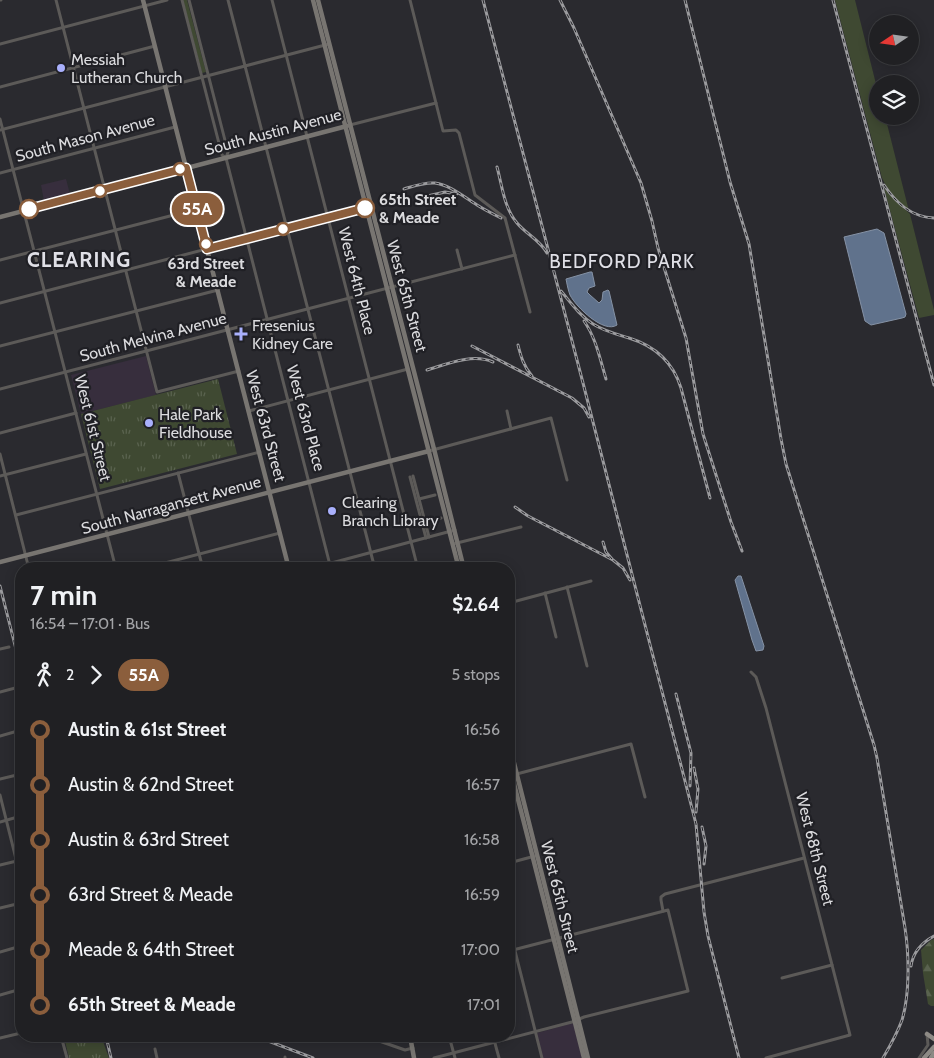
<!DOCTYPE html>
<meta charset="utf-8">
<style>
:root{--surface:#202023;--page:#2d2d30;--text:#f1f3f6;--muted:#a2a3a6;--line:#3d3e41}
body{margin:0;font-family:Cabin,sans-serif;background:var(--page);color:var(--text);height:100vh;display:flex;flex-direction:column;font-size:19px;white-space:nowrap}
*{box-sizing:border-box;margin:0}
p{font-size:16px;color:var(--muted)}
.icon{flex:none;width:28px;height:28px;fill:none;stroke:currentColor;stroke-width:2;stroke-linecap:round;stroke-linejoin:round}
.map{position:relative;flex:1;overflow:hidden}
.sheet{position:absolute;left:15px;top:562px;width:500px;height:480px;display:flex;flex-direction:column;background:var(--surface);border-radius:20px;box-shadow:0 2px 12px #0003,0 0 0 1px var(--line)}
.sheet>*{flex:none}
.badge{padding:0 10px;border-radius:16px;font-size:18px;line-height:32px}
.needle{width:32px;rotate:257deg}
.fabs{position:absolute;left:869px;top:15px;display:grid;gap:10px}
.fabs a{display:grid;place-items:center;width:50px;height:50px;border-radius:50%;background:var(--surface);box-shadow:0 2px 12px #0003,0 0 0 1px var(--line);font-size:25px}
.map>.badge{position:absolute;translate:-50% -50%;box-shadow:0 0 0 2px #fff}
.legs{display:flex;align-items:center;gap:8px;height:55px;padding:0 15px;font-size:16px}
.legs p{margin-inline-start:auto}
.head{display:flex;align-items:center;justify-content:space-between;height:85px;padding:0 15px}
h1{font-size:28px;font-weight:800;line-height:38px}
ul{padding:0 15px;list-style:none}
li{display:flex;align-items:center;gap:18px;height:55px;font-size:19px}
li i{display:grid;place-items:center;width:8px;height:100%;margin:0 6px;background:currentColor}
li i::after{content:'';width:12px;height:12px;margin:-6px;border:4px solid;border-radius:50%;background:var(--surface)}
li p{margin-inline-start:auto}
li:first-child i{background:linear-gradient(#0000 50%,currentColor 0)}
li:last-child i{background:linear-gradient(currentColor 50%,#0000 0)}
.map>svg:first-child{display:block}
</style>
<div class="map">
<svg width="934" height="1058" viewBox="0 0 934 1058">
<defs>
<pattern id="forest-firs" width="22" height="20" patternUnits="userSpaceOnUse" patternTransform="scale(1.25)"><rect width="22" height="20" fill="#3f4932"/><path d="M5 1l3.5 6h-7zM16 11l3.5 6h-7z" fill="#5a634f"/></pattern>
<pattern id="park-tufts" width="24" height="20" patternUnits="userSpaceOnUse" patternTransform="scale(1.25)"><rect width="24" height="20" fill="#3f4932"/><path d="M3 7l-1-3M5 7V3M7 7l1-3M15 17l-1-3M17 17v-4M19 17l1-3" fill="none" stroke="#5a634f"/></pattern>
</defs>
<rect width="100%" height="100%" fill="#2a2a2f"/>
<g fill="#372e3d">
<path d="M66,179L70,194L44,201L41,185Z"/>
<path d="M146,356L156,395L81,414L71,375Z"/>
<path d="M573,1023L582,1058H543L537,1033Z"/>
</g>
<g fill="#3f4932">
<path d="M183,0H187L206,72L202,73Z"/>
<path d="M835,0H855L877,88L878,116H885L909,211C898,203 888,191 882,178Z"/>
<path d="M884,188L895,200L910,214L934,310V315L919,318Z"/>
</g>
<path fill="url(#forest-firs)" d="M934,939V1006H931L928,1004L923,973L921,950L931,940Z"/>
<g fill="url(#park-tufts)">
<path d="M218,379L237,454L100,489L81,414Z"/>
<path d="M84,1036H101L109,1058H69L65,1041Z"/>
</g>
<g fill="#60728c" stroke="#8592a5">
<path d="M877,229L884,233L906,314L905,317L902,318L871,325L865,321L844,237Z"/>
<path d="M590,272H592L595,286L589,288L587,292L590,295L599,303L602,300L603,292L608,290L609,291L617,325C604,334 576,307 570,295C568,290 567,284 566,279Z"/>
<path d="M738,576H741L764,646L763,650L756,651L752,640L735,580Z"/>
</g>
<g fill="none" stroke-linecap="round" stroke-linejoin="round">
<g stroke="#5c5a58" stroke-width="3">
<path d="M0,0H1"/>
<path d="M56,0L157,392L239,371"/>
<path d="M182,0L222,155L225,157"/>
<path d="M189,0L228,152L226,158L331,569"/>
<path d="M228,0L375,569"/>
<path d="M272,0L418,569"/>
<path d="M410,0L443,131L456,130L459,133L475,195L505,218L530,312"/>
<path d="M0,44L167,0"/>
<path d="M0,87L155,46"/>
<path d="M0,119L116,569"/>
<path d="M350,125L436,103"/>
<path d="M0,130L329,44"/>
<path d="M0,173L175,127"/>
<path d="M457,250L462,269"/>
<path d="M0,260L197,209"/>
<path d="M0,303L367,207"/>
<path d="M0,346L218,290"/>
<path d="M0,389L515,255"/>
<path d="M249,411L408,369"/>
<path d="M507,411L511,429"/>
<path d="M0,433L76,413"/>
<path d="M429,451L551,418L567,480"/>
<path d="M0,454L29,569"/>
<path d="M178,473L203,569"/>
<path d="M0,476L86,454"/>
<path d="M413,476L429,537"/>
<path d="M410,477L426,538"/>
<path d="M419,499L435,495"/>
<path d="M16,515L260,452"/>
<path d="M425,522L441,518"/>
<path d="M453,544L521,527"/>
<path d="M142,569L280,533"/>
<path d="M309,569L455,530"/>
<path d="M567,587L587,666"/>
<path d="M545,593L556,637"/>
<path d="M509,603L591,581"/>
<path d="M0,649L9,647"/>
<path d="M751,672L756,677L766,708L850,1035L766,1058"/>
<path d="M0,692L19,687"/>
<path d="M0,736L21,730"/>
<path d="M509,776L631,744L645,797"/>
<path d="M0,779L21,774"/>
<path d="M0,795L21,879"/>
<path d="M0,822L21,816"/>
<path d="M509,863L535,856"/>
<path d="M0,865L21,860"/>
<path d="M0,908L21,903"/>
<path d="M663,911L661,900V897L665,894L804,858"/>
<path d="M509,927L542,1058"/>
<path d="M0,952L21,946"/>
<path d="M782,978L832,965"/>
<path d="M0,995L21,989"/>
<path d="M61,1036L67,1058"/>
<path d="M365,1036L405,1050L413,1048"/>
<path d="M449,1036L455,1058"/>
<path d="M493,1036L499,1058"/>
<path d="M0,1038L21,1033"/>
<path d="M155,1049L157,1058"/>
<path d="M285,1057V1058"/>
<path d="M434,1058L572,1022L584,1017L688,991L668,910L509,951"/>
<path d="M919,1058L928,1045L927,1034"/>
</g>
<g stroke="#787571" stroke-width="4.5">
<path d="M143,0L289,569"/>
<path d="M313,0L459,569"/>
<path d="M318,0L434,449L464,569"/>
<path d="M0,217L347,126"/>
<path d="M0,562L429,451"/>
<path d="M509,743L588,1058"/>
<path d="M509,764L584,1058"/>
<path d="M410,1036L414,1058"/>
</g>
<g stroke="#8d8a85" stroke-width="4.5">
<path d="M927,1034L934,1039"/>
<path d="M924,1058L934,1047"/>
<path d="M931,1058L934,1053"/>
</g>
<g stroke="#9b9b9e" stroke-width="3">
<g id="rail">
<path d="M483,0L583,383L696,824L704,912L708,936L739,1058"/>
<path d="M560,0L574,28L641,183L652,221L658,248L686,338L703,434L731,522L742,551"/>
<path d="M685,0L730,182L749,244L781,439L786,464L874,745L877,758L905,928C909,954 910,994 902,1020C897,1034 890,1046 883,1058"/>
<path d="M833,0L934,385"/>
<path d="M497,167C502,185 504,208 517,223C526,234 540,240 547,253"/>
<path d="M884,185C896,203 911,217 934,218"/>
<path d="M404,189C414,186 424,182 435,183C450,185 464,197 477,205C485,210 493,214 501,218"/>
<path d="M423,197L445,192L457,194"/>
<path d="M561,291C571,303 580,316 593,324C604,331 616,334 629,338C655,346 673,362 681,388L710,498"/>
<path d="M584,321C596,338 600,359 606,379"/>
<path d="M518,345C521,357 524,367 532,376"/>
<path d="M472,346L572,398L584,408L589,417"/>
<path d="M427,370C447,364 472,353 493,362"/>
<path d="M515,507L528,516L613,560L623,568L630,580"/>
<path d="M603,542L606,552L612,559"/>
<path d="M0,586L21,669"/>
<path d="M676,694L691,753L690,786"/>
<path d="M694,768L698,789L696,812"/>
<path d="M702,827L706,846L704,864"/>
<path d="M911,966C913,952 921,943 934,936"/>
<path d="M106,1036L111,1058"/>
<path d="M255,1036L313,1058"/>
</g>
</g>
<use href="#rail" stroke="#202025" stroke-width="1" stroke-dasharray="4" stroke-linecap="butt"/>
</g>
<g fill="none" stroke-linecap="round" stroke-linejoin="round">
<g stroke="#fff" stroke-width="11">
<path id="line-1" d="M29,209L186,168L207,249L365,208"/>
</g>
<use href="#line-1" stroke="#8b5e3c" stroke-width="8"/>
</g>
<g fill="#a9b0fc" stroke="#202025" stroke-width="2">
<circle cx="61" cy="68" r="5"/>
<path d="M238.5 326.5h5v5h5v5h-5v5h-5v-5h-5v-5h5z"/>
<circle cx="149" cy="423" r="5"/>
<circle cx="332" cy="511" r="5"/>
</g>
<g fill="#fff" stroke="#8b5e3c" stroke-width="2.5">
<circle cx="180" cy="169" r="6"/>
<circle cx="100" cy="191" r="6"/>
<circle cx="365" cy="208" r="9"/>
<circle cx="29" cy="209" r="9"/>
<circle cx="283" cy="229" r="6"/>
<circle cx="206" cy="244" r="6"/>
</g>
<g text-anchor="middle" dominant-baseline="central" stroke-width="4.5" stroke-linejoin="round" paint-order="stroke">
<g font-size="16" fill="#dbdbde" stroke="#202025" text-anchor="start">
<text x="71" y="59">Messiah<tspan x="71" dy="18">Lutheran Church</tspan></text>
<text x="252" y="325">Fresenius<tspan x="252" dy="18">Kidney Care</tspan></text>
<text x="159" y="414">Hale Park<tspan x="159" dy="18">Fieldhouse</tspan></text>
<text x="342" y="502">Clearing<tspan x="342" dy="18">Branch Library</tspan></text>
</g>
<g font-size="16" fill="#dbdbde" stroke="#202025">
<text transform="translate(273 132) rotate(-15)">South Austin Avenue</text>
<text transform="translate(85 138) rotate(-15)">South Mason Avenue</text>
<text transform="translate(357 281) rotate(76)">West 64th Place</text>
<text transform="translate(407 296) rotate(75)">West 65th Street</text>
<text transform="translate(153 337) rotate(-15)">South Melvina Avenue</text>
<text transform="translate(306 418) rotate(75)">West 63rd Place</text>
<text transform="translate(266 426) rotate(75)">West 63rd Street</text>
<text transform="translate(93 428) rotate(76)">West 61st Street</text>
<text transform="translate(171 505) rotate(-15)">South Narragansett Avenue</text>
<text transform="translate(815 849) rotate(76)">West 68th Street</text>
<text transform="translate(560 897) rotate(76)">West 65th Street</text>
</g>
<g font-size="16" font-weight="bold" fill="#dbdbde" stroke="#202025" text-anchor="start">
<text x="379" y="199">65th Street<tspan x="379" dy="18">&amp; Meade</tspan></text>
<text x="206" y="263" text-anchor="middle">63rd Street<tspan x="206" dy="18">&amp; Meade</tspan></text>
</g>
<g font-size="19" letter-spacing="1" fill="#dfdfe6" stroke="#202025">
<text x="622" y="261">BEDFORD PARK</text>
</g>
<g font-size="21" font-weight="bold" letter-spacing="1" fill="#dfdfe6" stroke="#202025">
<text x="79" y="259">CLEARING</text>
</g>
</g>
</svg>
<div class="fabs">
<a><svg class="needle" viewBox="-14 -14 28 28"><path d="M0-13l5 13h-10z" fill="#e53935"/><path d="M0 13l5-13h-10z" fill="#a2a3a6"/></svg></a>
<a><svg class="icon" aria-label="layers" viewBox="0 0 24 24"><path d="M12 4l9 5-9 5-9-5zM3 14l9 5 9-5"/></svg></a>
</div>
<b class="badge" style="left:197px;top:209px;background:#8b5e3c;color:#fff">55A</b>
<section class="sheet">
<div class="head"><div><h1>7 min</h1><p>16:54 – 17:01 · Bus</p></div><b>$2.64</b></div>
<div class="legs"><svg class="icon" aria-label="walk" viewBox="0 0 24 24"><circle cx="13" cy="4" r="2"/><path d="M13 8l-2 6 4 7M11 14l-3 7M7 12l3-4h3l4 4"/></svg>2<svg class="icon" aria-label="forward" viewBox="0 0 24 24"><path d="M9 5l7 7-7 7"/></svg><b class="badge" style="background:#8b5e3c;color:#fff">55A</b><p>5 stops</p></div>
<ul>
<li><i style="color:#8b5e3c"></i><b>Austin &amp; 61st Street</b><p>16:56</p></li>
<li><i style="color:#8b5e3c"></i><span>Austin &amp; 62nd Street</span><p>16:57</p></li>
<li><i style="color:#8b5e3c"></i><span>Austin &amp; 63rd Street</span><p>16:58</p></li>
<li><i style="color:#8b5e3c"></i><span>63rd Street &amp; Meade</span><p>16:59</p></li>
<li><i style="color:#8b5e3c"></i><span>Meade &amp; 64th Street</span><p>17:00</p></li>
<li><i style="color:#8b5e3c"></i><b>65th Street &amp; Meade</b><p>17:01</p></li>
</ul>
</section>
</div>
